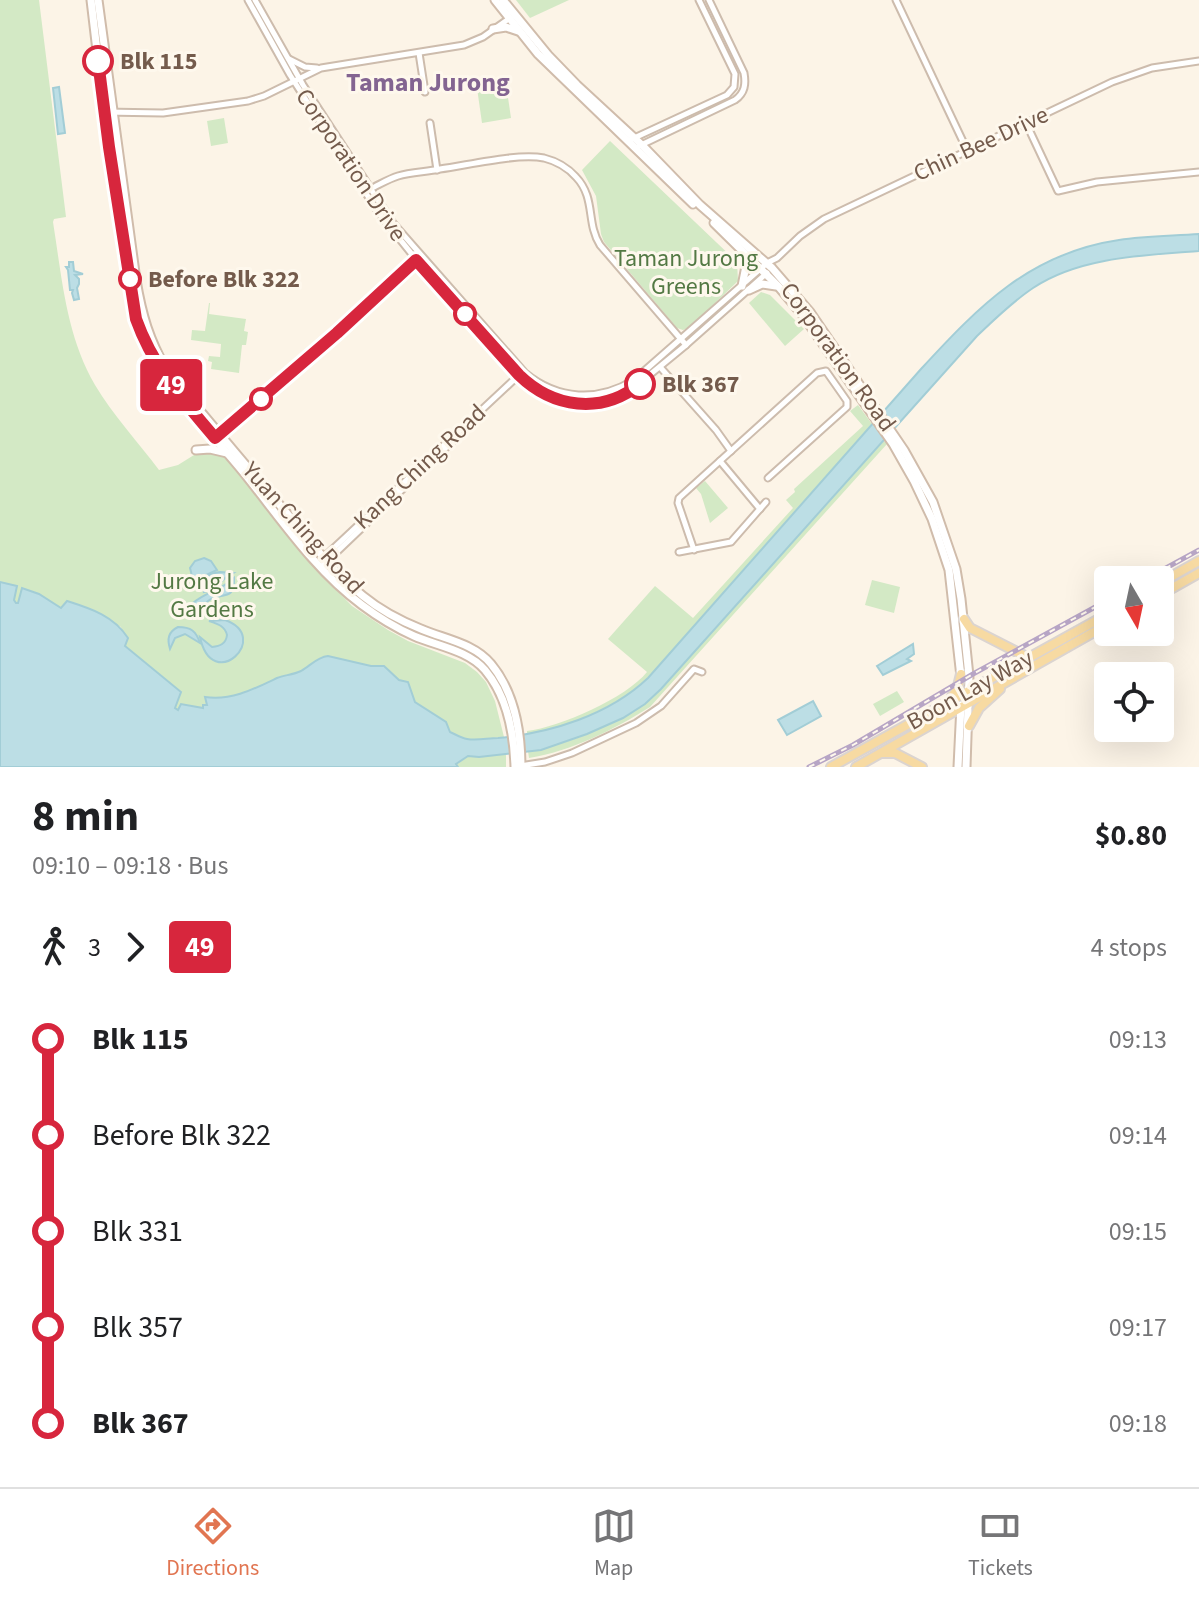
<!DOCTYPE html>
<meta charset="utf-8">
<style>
:root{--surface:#fff;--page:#f2f2f2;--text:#202124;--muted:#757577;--line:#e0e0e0;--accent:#e17551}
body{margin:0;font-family:"Source Sans 3",sans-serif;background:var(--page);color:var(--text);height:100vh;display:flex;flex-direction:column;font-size:30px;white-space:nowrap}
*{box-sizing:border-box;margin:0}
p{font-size:26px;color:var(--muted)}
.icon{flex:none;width:44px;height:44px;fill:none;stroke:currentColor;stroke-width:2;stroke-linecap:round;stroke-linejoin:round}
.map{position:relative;height:767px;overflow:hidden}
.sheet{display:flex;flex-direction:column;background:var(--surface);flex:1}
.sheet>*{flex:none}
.badge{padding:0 16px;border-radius:6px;font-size:28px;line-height:52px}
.needle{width:52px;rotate:171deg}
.buttons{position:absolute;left:1094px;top:566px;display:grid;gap:16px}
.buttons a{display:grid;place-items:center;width:80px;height:80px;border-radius:8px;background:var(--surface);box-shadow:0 8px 32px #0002;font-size:40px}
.map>.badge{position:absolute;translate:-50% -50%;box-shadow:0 0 0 4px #fff}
.legs{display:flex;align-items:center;gap:12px;height:88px;padding:0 32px;font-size:26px}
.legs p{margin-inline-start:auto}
.headline{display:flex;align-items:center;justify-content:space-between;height:136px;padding:0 32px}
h1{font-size:44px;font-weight:700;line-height:60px}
ul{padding:0 32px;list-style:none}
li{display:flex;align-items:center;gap:28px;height:96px;font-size:30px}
li i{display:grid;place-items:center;width:12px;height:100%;margin:0 10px;background:currentColor}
li i::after{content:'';width:20px;height:20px;margin:-10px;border:6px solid;border-radius:50%;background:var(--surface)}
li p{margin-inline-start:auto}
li:first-child i{background:linear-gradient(#0000 50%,currentColor 0)}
li:last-child i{background:linear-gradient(currentColor 50%,#0000 0)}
.menu{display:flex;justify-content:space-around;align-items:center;height:112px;border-top:2px solid var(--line);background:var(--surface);font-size:22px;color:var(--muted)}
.menu a{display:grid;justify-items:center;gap:4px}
.menu .active{color:var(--accent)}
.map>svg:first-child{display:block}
</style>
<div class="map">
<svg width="1199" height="767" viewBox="0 0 1199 767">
<rect width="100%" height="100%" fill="#fcf4e7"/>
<g fill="#d3e9c5">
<path d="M0,0H39L66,217L54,219L53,222C62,278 66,335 95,385C112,414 139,443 159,470L178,465L210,445L216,446L310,563L352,606L388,630L408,641L465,663L477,672L486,682L495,701L504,737L471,740L464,739L450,732L446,722L415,702L408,682L399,680L384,666H371L328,656C317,657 310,666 301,671C293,675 284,675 277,678C255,690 231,700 206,698L207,706L204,708L181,704L178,710L174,709L181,692L125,646L121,627L113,623L61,609L39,594L22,588L18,603H16L14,600L17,586L0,582Z"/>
<path d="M516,0H569L530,18Z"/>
<path d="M506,84L511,118L482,123L477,88Z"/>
<path d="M224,118L228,143L211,146L207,121Z"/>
<path d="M610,141L737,262L738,281L690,327L683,330L677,328L604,242L601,234L596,196L582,170Z"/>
<path d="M761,292L770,295L804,329L785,346L749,303Z"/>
<path d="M209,303H210L209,314L246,319L244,331L248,332L246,345H242L239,373L211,369L212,362L208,361L209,356L220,357L221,344L191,340L192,330L205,331Z"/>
<path d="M858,405L872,424L648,678C618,706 568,728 527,734V731C560,727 626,698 647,672L608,639L655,586L693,618L793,508L786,500L795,492L794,489L863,426L850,411Z"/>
<path d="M884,441L887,444L650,707C613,730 572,751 529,758L528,751C569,745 610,726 645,704Z"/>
<path d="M705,481L728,508L710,523L701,494L696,488Z"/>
<path d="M872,580L900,587L894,613L865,605Z"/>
<path d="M897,691L904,702L880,716L873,704Z"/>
<path d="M506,754V767H458L456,765L468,756Z"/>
</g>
<g fill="#bcdee5" stroke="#a2cdd6" stroke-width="2">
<path d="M59,87L65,133L58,134L53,88Z"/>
<path d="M1199,234V251C1145,255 1079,257 1033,288C1012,302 995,319 977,336L661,689L645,704L623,718L587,734L541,750L479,757L468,756L456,764L458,767H0V582L17,586L14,600L16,603H18L22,588L39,594L61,608L67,601C92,609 114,616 128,638L125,646L181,692L175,708L178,710L181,704L203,708V705H207L205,697C231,701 254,689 277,678C284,675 293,675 301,671C310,666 317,657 328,656L371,666H384L399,680L408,682L415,702L446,722L450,732C455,734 461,738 467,739C477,741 488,738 498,738C551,733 609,715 648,678L921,369C979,306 1030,253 1119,240C1145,236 1172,236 1199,234Z"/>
<path d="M69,262H73L74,271L83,274L75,275L79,279V284L77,288L79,299L74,300L72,293L73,290H70L68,270L66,267H69Z"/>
<path d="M204,558L211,561L217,570L206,575L201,584L192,576L190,568L195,561Z"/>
<path d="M220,572L233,573C221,579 217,589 204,592C206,580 204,574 220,572Z"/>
<path d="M234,578C235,603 220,591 208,601C201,607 205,610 194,615L193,603C205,592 222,590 234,578Z"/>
<path d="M225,620C273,637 212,695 200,637L212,647C220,646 226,644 227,635C225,626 218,624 209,621Z"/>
<path d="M178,627C191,627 196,631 200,643L185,634L175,638L170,649C167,639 168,632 178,627Z"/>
<path d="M913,644L914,654L907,659L911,661L883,675L877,666Z"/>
<path d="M813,701L821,716L787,735L778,720Z"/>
</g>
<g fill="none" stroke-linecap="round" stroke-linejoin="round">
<g stroke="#cdbcad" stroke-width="9">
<g id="street">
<path d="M248,0L290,75L378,212L415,258L508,363L530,386L544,395L562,401L576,404L605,400L630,391L686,345L767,273"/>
<path d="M255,0L303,85L393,223L525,373C558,400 598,402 634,380L767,263L777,258L800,236L824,219L1112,82L1152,68L1199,61"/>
<path d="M896,0L967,150"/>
<path d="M419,53L425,92"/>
<path d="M289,59L305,67L317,68"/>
<path d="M104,112L163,113L248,101L264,96L321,68L464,45L483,37L510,18"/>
<path d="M430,123L437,170"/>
<path d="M1026,123L1058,191L1097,182L1199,172"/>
<path d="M632,139L727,95L734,87L735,74L699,0"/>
<path d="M639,146L735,100C745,93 746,84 744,73L709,0"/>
<path d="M370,189C379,185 388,179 398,176C411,172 426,172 440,169C469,165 517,153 544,158C556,161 568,168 576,177C596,198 586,223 600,245L686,345"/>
<path d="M660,367L716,430L731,451"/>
<path d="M216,432L257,398"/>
<path d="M219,435L337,333L418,258"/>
<path d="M720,461L760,509"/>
<path d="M694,550L678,503L679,498L817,373L826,371L847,401V407L768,478"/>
<path d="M679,552L731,542L766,502"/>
<path d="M322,559L519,375"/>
<path d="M321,567L453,441"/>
<path d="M520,766L545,762L572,753L636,723L661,706L694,669L702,672"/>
</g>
</g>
<g stroke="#d0bcab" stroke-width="11">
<g id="secondary">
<path d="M91,0L102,93L134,310L142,335L160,370C186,408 219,442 248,478C283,522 316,571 362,605C378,617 396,628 414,636C437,646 468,650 485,670C507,696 514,733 515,767"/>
<path d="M98,0L136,280C142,316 149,339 167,371C206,418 245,465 285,511C309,540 333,572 363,596C380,610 401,621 421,629C444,639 474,643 491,664C515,693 521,731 521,767"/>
<path d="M495,0L538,54L693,204"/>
<path d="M503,0L548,55L577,85L642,145L700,205L772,268L810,312L904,450L933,502L956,569L961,599L969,676L966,767"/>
<path d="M493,29L506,27L518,31"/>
<path d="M714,223L778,286L804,317L893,444L914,481L932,519L949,570L961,677"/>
<path d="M742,286L746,266L743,253"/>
<path d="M749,290L762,284L776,286"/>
<path d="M196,450L210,449L227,453"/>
<path d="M958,767L961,705"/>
</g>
</g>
<g stroke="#dbd4d0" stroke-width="12">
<g id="primary">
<path d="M1160,583L1199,561"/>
<path d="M1160,595L1199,573"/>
<path d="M964,619L970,628L976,631L1029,658"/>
<path d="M952,696L957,690L961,674"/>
<path d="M969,726L979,708L1000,689"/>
<path d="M882,753H895L922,767"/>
<path d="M831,767L1108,614"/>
<path d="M856,767L1108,624"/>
</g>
</g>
<use href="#street" stroke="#fff" stroke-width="5"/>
<use href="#secondary" stroke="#fff" stroke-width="7"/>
<use href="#primary" stroke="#f7daa2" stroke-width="8"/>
<g stroke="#b7a5c5" stroke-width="5">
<g id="rail">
<path d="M1144,580L1199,550"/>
<path d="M809,767L853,745L973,674L1108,600"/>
</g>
</g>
<use href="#rail" stroke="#fef8ed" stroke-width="2" stroke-dasharray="6" stroke-linecap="butt"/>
</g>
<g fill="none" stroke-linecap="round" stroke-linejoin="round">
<g stroke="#fff" stroke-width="18">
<path id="line-1" d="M98,61L109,147L136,319C153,367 183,400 215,438L337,333L416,260L519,375C553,408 601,415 640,384"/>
</g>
<use href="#line-1" stroke="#d7263d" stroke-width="12"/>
</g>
<g fill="#fff" stroke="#d7263d" stroke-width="4">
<circle cx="98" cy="61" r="14"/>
<circle cx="130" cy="279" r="10"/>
<circle cx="465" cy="314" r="10"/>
<circle cx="640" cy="384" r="14"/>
<circle cx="261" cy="399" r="10"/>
</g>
<g text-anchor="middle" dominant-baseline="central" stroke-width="6" stroke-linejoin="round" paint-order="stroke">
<g font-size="24" font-weight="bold" fill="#745b4c" stroke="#fef8ed" text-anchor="start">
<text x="120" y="61">Blk 115</text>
<text x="148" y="279">Before Blk 322</text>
<text x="662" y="384">Blk 367</text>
</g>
<g font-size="24" fill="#745b4c" stroke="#fef8ed">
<text transform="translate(981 144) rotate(-25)">Chin Bee Drive</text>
<text transform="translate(351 165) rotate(56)">Corporation Drive</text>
<text transform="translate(838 357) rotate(54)">Corporation Road</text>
<text transform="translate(420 467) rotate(-43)">Kang Ching Road</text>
<text transform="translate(303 528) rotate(48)">Yuan Ching Road</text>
<text transform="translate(970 690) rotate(-29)">Boon Lay Way</text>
</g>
<g font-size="24" fill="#537944" stroke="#fef8ed">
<text x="686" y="258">Taman Jurong<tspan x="686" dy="28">Greens</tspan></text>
<text x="212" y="581">Jurong Lake<tspan x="212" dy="28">Gardens</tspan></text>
</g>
<g font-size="26" font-weight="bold" fill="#836491" stroke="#fef8ed">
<text x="428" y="82">Taman Jurong</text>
</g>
</g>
</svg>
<div class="buttons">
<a><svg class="needle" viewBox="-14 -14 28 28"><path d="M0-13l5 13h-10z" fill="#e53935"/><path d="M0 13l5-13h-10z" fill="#757577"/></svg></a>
<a><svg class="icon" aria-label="locate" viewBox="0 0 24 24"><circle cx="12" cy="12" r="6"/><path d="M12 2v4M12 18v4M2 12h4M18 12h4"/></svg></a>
</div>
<b class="badge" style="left:171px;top:385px;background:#d7263d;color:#fff">49</b>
</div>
<section class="sheet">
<div class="headline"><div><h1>8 min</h1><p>09:10 – 09:18 · Bus</p></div><b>$0.80</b></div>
<div class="legs"><svg class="icon" aria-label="walk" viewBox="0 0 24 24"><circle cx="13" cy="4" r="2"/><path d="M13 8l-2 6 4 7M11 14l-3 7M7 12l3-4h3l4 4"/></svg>3<svg class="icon" aria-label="forward" viewBox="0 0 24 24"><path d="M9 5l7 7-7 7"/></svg><b class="badge" style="background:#d7263d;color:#fff">49</b><p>4 stops</p></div>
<ul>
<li><i style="color:#d7263d"></i><b>Blk 115</b><p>09:13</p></li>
<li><i style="color:#d7263d"></i><span>Before Blk 322</span><p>09:14</p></li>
<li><i style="color:#d7263d"></i><span>Blk 331</span><p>09:15</p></li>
<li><i style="color:#d7263d"></i><span>Blk 357</span><p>09:17</p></li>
<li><i style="color:#d7263d"></i><b>Blk 367</b><p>09:18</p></li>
</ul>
</section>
<nav class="menu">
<a class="active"><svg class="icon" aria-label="directions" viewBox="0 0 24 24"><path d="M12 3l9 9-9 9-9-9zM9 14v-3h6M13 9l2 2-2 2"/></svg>Directions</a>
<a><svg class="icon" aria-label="map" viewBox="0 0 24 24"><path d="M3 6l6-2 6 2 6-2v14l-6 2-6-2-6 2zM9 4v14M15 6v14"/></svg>Map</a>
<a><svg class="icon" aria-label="tickets" viewBox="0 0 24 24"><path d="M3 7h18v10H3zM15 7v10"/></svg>Tickets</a>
</nav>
